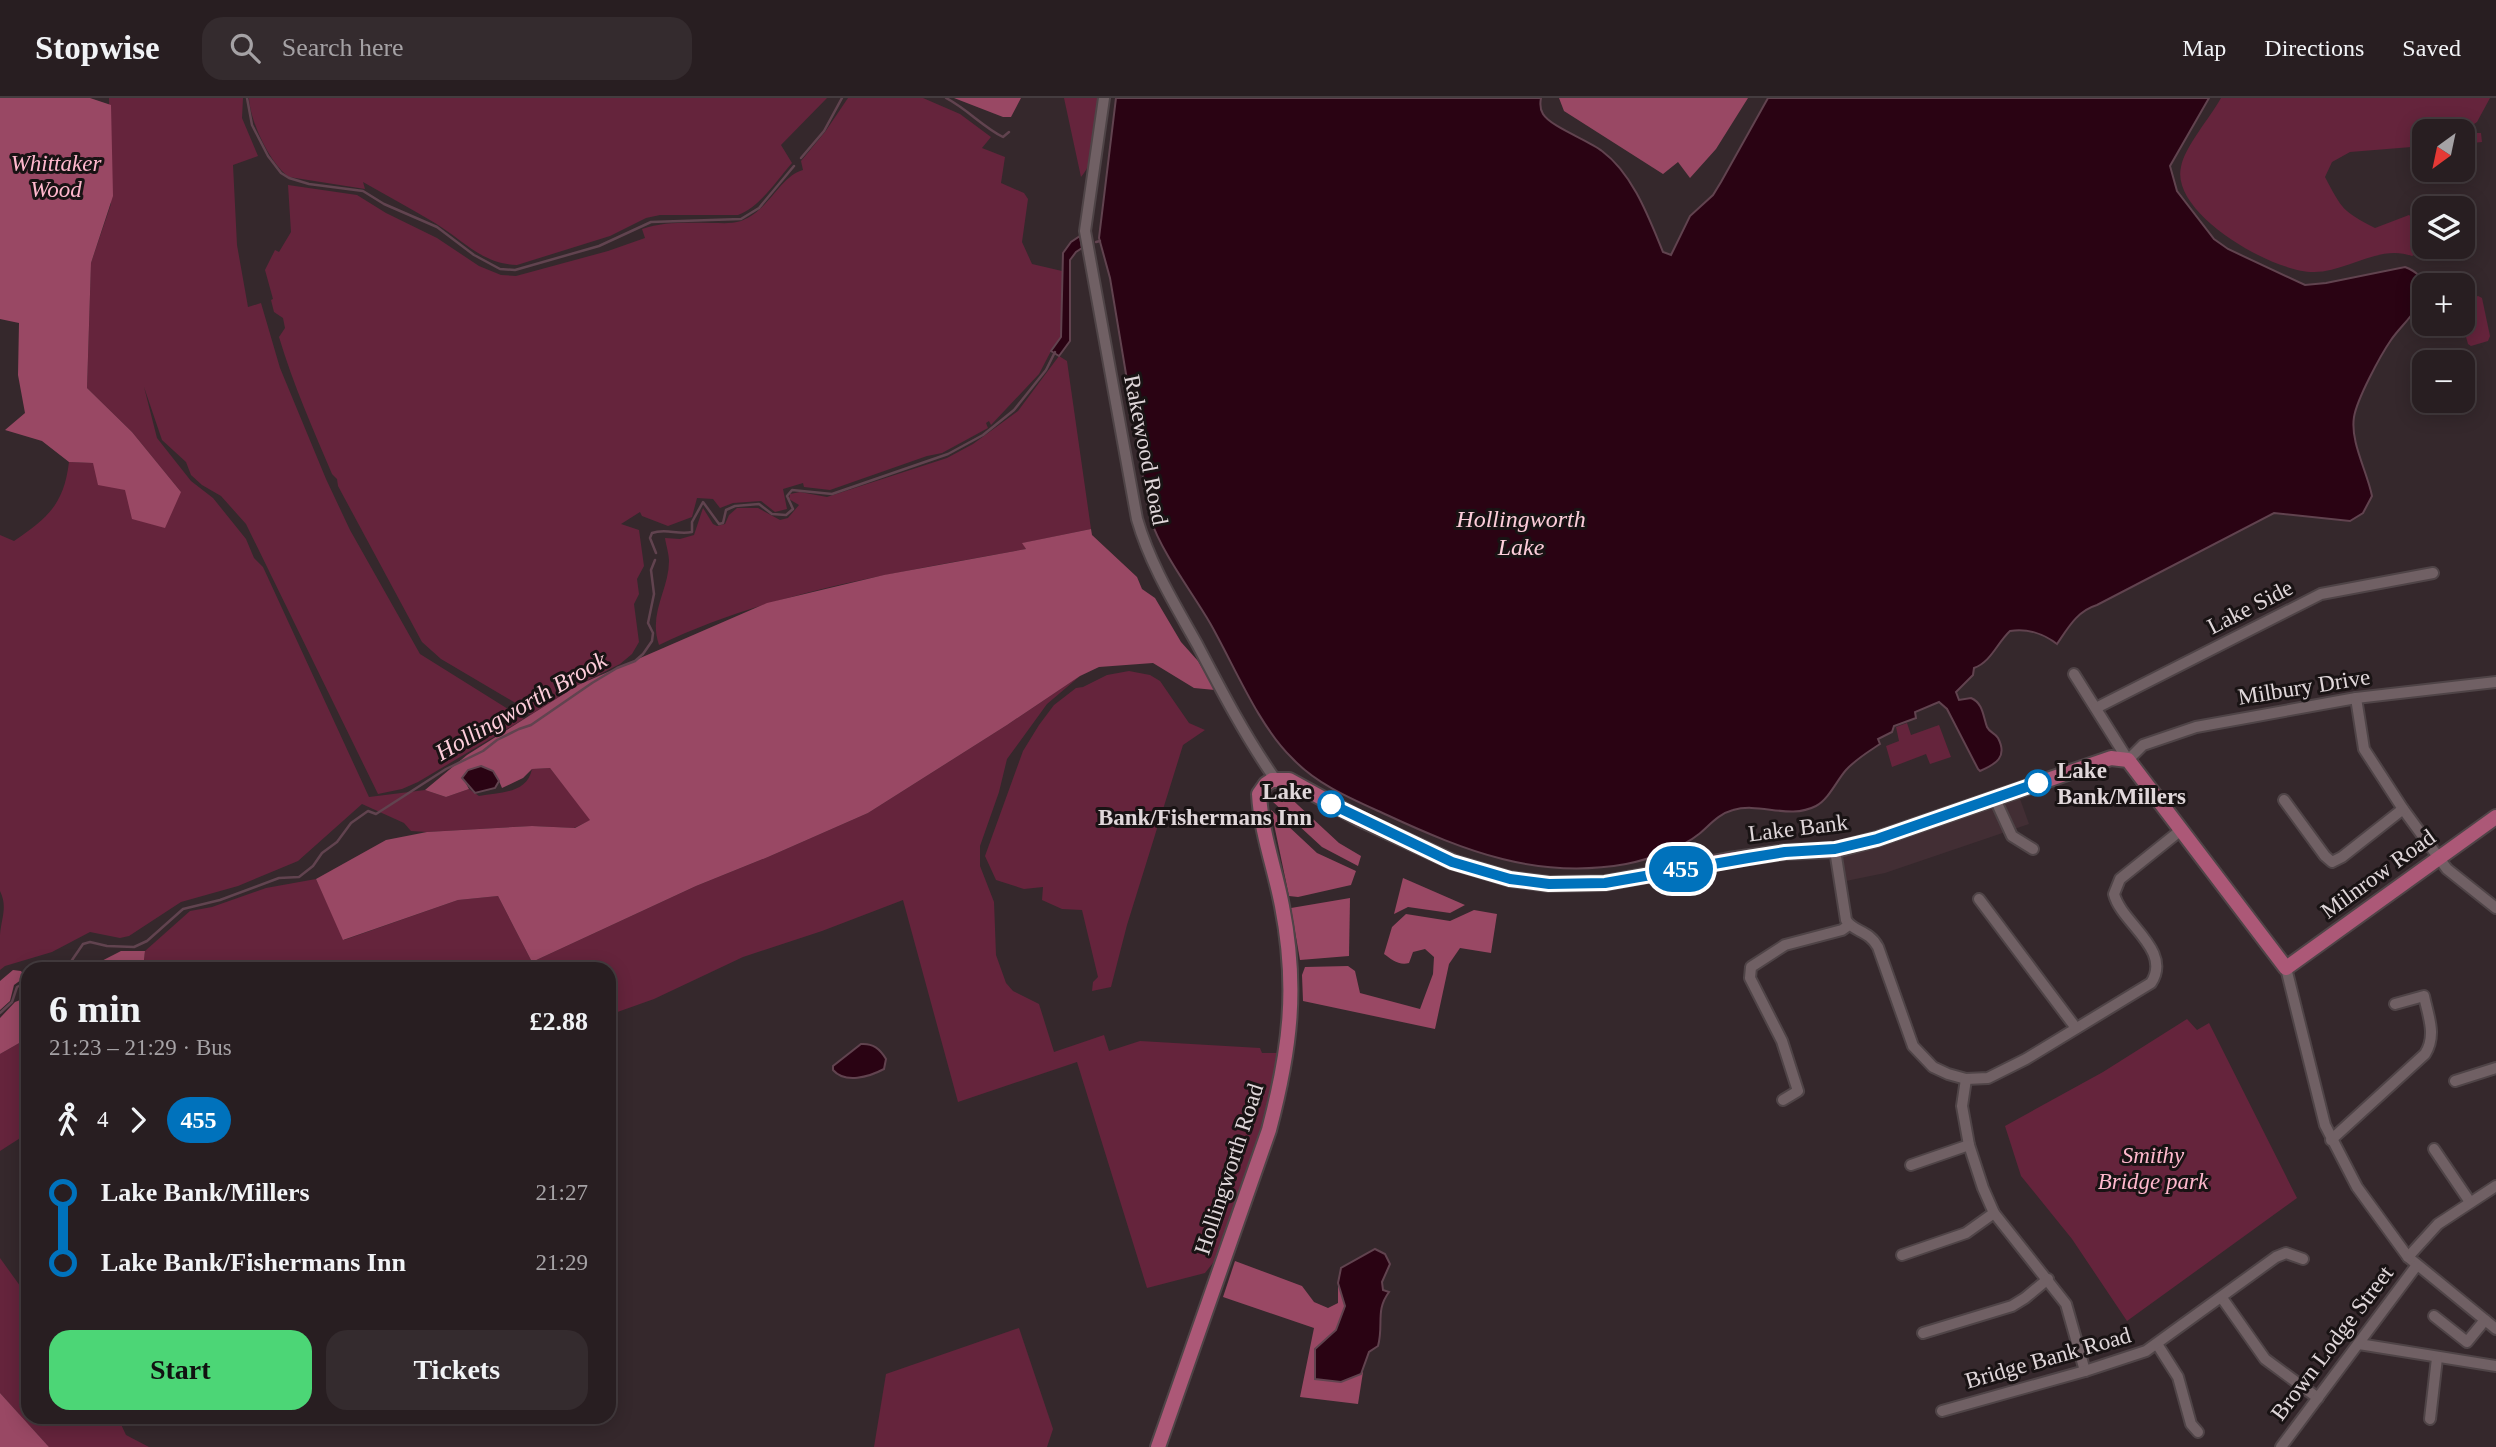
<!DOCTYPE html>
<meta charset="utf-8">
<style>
:root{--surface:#281e21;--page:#342b2e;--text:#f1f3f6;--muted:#a5a2a5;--line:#443c3f;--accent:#4cd676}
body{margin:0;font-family:"Times New Roman",serif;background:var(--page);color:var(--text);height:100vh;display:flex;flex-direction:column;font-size:26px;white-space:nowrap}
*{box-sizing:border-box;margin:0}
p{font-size:23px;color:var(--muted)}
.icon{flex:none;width:38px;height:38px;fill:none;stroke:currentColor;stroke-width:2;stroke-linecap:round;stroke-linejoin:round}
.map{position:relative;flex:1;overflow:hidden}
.side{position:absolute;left:21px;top:864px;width:595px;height:462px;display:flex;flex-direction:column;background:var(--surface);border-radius:21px;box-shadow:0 4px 18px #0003,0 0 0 2px var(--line)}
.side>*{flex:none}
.badge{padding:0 14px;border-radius:23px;font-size:24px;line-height:46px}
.needle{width:46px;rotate:213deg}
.controls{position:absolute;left:2412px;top:21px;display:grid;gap:14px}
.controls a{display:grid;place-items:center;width:63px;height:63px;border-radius:14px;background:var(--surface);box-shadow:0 4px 18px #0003,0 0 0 2px var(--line);font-size:35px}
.map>.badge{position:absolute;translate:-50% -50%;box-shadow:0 0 0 4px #fff}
.legs{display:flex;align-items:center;gap:10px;height:77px;padding:0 28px;font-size:23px}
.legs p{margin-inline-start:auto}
.summary{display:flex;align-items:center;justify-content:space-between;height:119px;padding:0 28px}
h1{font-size:38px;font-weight:700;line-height:52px}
.action{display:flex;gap:14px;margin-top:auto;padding:14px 28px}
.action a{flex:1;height:80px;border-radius:21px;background:var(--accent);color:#111;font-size:28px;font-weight:700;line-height:80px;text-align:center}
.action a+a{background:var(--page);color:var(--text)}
ul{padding:0 28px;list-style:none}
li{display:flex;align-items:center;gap:24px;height:70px;font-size:26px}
li i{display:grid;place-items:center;width:10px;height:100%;margin:0 9px;background:currentColor}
li i::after{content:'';width:18px;height:18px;margin:-9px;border:5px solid;border-radius:50%;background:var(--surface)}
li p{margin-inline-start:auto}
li:first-child i{background:linear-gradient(#0000 50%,currentColor 0)}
li:last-child i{background:linear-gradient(currentColor 50%,#0000 0)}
header{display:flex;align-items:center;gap:42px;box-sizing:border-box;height:98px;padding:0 35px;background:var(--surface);border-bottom:2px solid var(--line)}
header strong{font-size:33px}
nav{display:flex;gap:38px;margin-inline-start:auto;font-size:24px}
.search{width:490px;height:63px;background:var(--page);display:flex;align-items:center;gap:18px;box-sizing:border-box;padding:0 24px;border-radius:21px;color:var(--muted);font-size:26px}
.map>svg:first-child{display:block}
</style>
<header>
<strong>Stopwise</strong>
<div class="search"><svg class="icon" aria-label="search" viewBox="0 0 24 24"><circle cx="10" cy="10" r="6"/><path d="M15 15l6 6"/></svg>Search here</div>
<nav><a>Map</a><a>Directions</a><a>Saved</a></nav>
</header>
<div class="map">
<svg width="2496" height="1349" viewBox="0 0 2496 1349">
<rect width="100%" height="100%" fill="#35282c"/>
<path fill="#422e34" d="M2019,698L2029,726L1885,775L1846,783L1841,756Z"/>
<g fill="#65243c">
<path d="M109,0H243L242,20L258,58L233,67L237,147L248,209L261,205L280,270L326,381L350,432L420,556L524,621L418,684L402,691L378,696L246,426L221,398L202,387L191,377L186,364L162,342L144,289L157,340L191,383L213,400L246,441L254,460L263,469L369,699L425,692L446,699L469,691L479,698C500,694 527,696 532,671L550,670L591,722L574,730L532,728L427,734L411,733L404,725L362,706L298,763L238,788L181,804L129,838L120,840L90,834L52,854L5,868L0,872C0,860 0,849 0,837C1,821 8,809 0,793V437L14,443C48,420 64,406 69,364L93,365L181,394L132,334L87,290L91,165L111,106Z"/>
<path d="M249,0H827L781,47L792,65C777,82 760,109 738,117H660L646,120L610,138L517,167C482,166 463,142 435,125C412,111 387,98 363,84L365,91L289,79C270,66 250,23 249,0Z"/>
<path d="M848,0H923L960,16L991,39L982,50L1005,59L1001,85L1024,95L1028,101L1022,144L1032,166L1062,173L1061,241L1051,253L1039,276L991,327L989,323L986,325L988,330L942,355L927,358L830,392L804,389L803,385L783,391L787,411L775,414L761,403L733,405L720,410L713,401L697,400L692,419L668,428L642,418L640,414L621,426L639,432L644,468L637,481L639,496L634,506L639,544L632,556L620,566L578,587L530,617L524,610L441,561L422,544L338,388L337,381L332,376C313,331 293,286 279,239L285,230L283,220L274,214L271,202L273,201L265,172L275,152L279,154L291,134L288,87L357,97L386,115L437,140L479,168L501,177L516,178L608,153L645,140L642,131C665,123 690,125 713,125C722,125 732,126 741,123C769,113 780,78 803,72L801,63L825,34Z"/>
<path d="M1064,0H1099C1096,24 1098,60 1081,79Z"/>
<path d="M2221,0H2490L2477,24L2474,26L2475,35H2481L2482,44L2462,46V33H2424V48L2350,54L2332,64L2325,79C2342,111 2342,113 2375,130L2409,117L2424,130V149H2428L2412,158C2379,146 2347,174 2314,174C2274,175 2170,116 2181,69C2185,48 2210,20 2221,0Z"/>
<path d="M2478,198L2482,200L2490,238L2488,243L2471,248L2468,246L2462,224V203Z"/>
<path d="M1059,258L1067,263L1091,431L1023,445L1026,451C902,474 774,492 659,547C648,515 669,492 669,463C669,456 666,447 665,440L680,441L694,437L703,410L713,426L717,428L725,426L729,417L737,410H758L780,422L788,420L799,407L789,401L790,396L800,394L827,399L947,360L973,346L1018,313Z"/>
<path d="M1129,573L1150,577L1160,583L1189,625L1205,632L1183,647L1127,827L1111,889L1092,893L1093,884L1098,879L1082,812L1062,811L1042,802L1043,789L1024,791L996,782L985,758L1023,653L1039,627L1054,607L1076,590L1083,589L1107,577Z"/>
<path d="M1080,578L1047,606L1007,661L999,694L980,748V768L994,804L996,857L1006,885L1013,893L1039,906L1054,954L1104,937L1109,953L1140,943L1260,950L1262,955H1278C1266,1026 1240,1093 1216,1161L1205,1175L1147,1190L1077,964L958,1004L903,802L822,833L743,859L654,901L609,917V872H141L143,870L145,853L190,813L212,809L266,790L316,781L344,842L458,802L498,798L532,864L696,788L768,759L868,715L1007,627Z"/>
<path d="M1907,625L1911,637L1939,627L1951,659L1930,666L1926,656L1892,669L1886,648L1899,643L1896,629Z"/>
<path d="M2187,921L2197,932L2209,925L2297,1100L2127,1223L2072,1141L2021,1078L2005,1028L2103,974Z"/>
<path d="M28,940V1035L0,1053V956Z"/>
<path d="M0,1160L28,1199V1320H118L126,1337L149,1349H49L0,1295Z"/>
<path d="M1019,1230L1053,1331L1047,1349H874L886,1276Z"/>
</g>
<g fill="#994864">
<path d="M0,0H90L111,7L113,98L91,165L87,290L132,334L181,394L165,430L132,421L125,392L98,387L93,365L69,364L42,343L5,332L25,315L18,277L19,225L0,221Z"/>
<path d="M954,0H1025H1021L1011,19H1003Z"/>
<path d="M1559,0H1748L1716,51L1690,80L1678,64L1663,76L1564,13Z"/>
<path d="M1091,431L1092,437L1137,479L1142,491L1155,500L1181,544L1198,563L1215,592L1194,590L1153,565L1099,569L1080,578L1007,627L868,715L768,759L696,788L532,864L498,798L458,802L343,842L316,781L386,742L427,734L532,728L575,730L590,722L550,670L532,671L523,680L502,690L499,683L463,680L469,691L446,699L425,692L467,657L578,587L767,505L884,477L1026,451L1022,445Z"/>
<path d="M1285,695L1339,745L1361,758L1358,768L1322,749L1272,703Z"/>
<path d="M1271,712L1317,755L1356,773L1351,787L1298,799L1289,798Z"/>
<path d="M1403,780L1465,807L1450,815L1408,809L1394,816Z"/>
<path d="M1350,800L1349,858L1300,862L1291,810Z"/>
<path d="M1474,812L1497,816L1491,855L1460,850L1449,866L1435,931L1303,903L1302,877L1305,869L1348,868L1355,873L1360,895L1420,911L1433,876L1434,859L1425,851L1413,854L1409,865C1399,868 1391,861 1384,856L1392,829L1406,816L1450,823Z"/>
<path d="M121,853H145L143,870L86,871Z"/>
<path d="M13,872L21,873L25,879L14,887L10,903L0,912V883Z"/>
<path d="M28,899V940L0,956V920L15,904Z"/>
<path d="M1235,1163L1302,1188L1314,1204L1328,1210L1338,1205V1185L1345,1208L1336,1232L1315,1251L1341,1284L1363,1274L1358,1306L1300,1299L1314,1230L1223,1199Z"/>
<path d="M0,1295L49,1349H0Z"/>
</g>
<g fill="#2a0313" stroke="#61434f" stroke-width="2">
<path d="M1116,0H1541C1540,5 1540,11 1543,16C1551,29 1588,42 1602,53C1633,76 1649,120 1663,154L1671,157L1690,118L1713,97L1721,84L1768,0H2209L2170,68L2177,93L2214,141L2228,151L2305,187L2326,185L2405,169C2416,173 2424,180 2423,192C2422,211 2401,227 2391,242C2380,258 2357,301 2354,319C2350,344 2367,373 2372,398L2363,415L2350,423L2274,415L2097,507C2077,513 2068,530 2057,546C2044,536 2027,530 2010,533C1997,545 1991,564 1974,570L1973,577L1956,594L1959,602L1971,600C1983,605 1983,618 1987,629C1990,635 1995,635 1998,640C2008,659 1996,666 1980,673L1978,671L1947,611L1939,604L1915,614L1916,620L1894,628L1892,634L1878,641L1880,646C1868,654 1856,661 1846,672C1837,682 1829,701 1816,708C1789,722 1760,704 1733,712C1718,716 1710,727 1699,736C1682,750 1647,762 1626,766C1537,782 1465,753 1387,717C1354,702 1317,687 1292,660C1258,627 1234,567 1210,525C1190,491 1163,457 1150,420L1110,180L1099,140Z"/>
<path d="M1080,138L1082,150L1076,154L1070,162V243L1059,258L1051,253L1061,239L1063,155L1071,144Z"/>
<path d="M481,668L493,673L499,683L495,690L475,695L462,680L468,672Z"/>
<path d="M861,946C873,945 880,951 886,961L884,971C869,979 845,986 833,972V968Z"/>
<path d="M1375,1151L1385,1156L1390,1166L1382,1184L1383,1192L1389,1194C1375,1213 1384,1226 1378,1248L1369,1254L1361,1276L1341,1284L1315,1281V1251L1336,1232L1345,1208L1338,1185L1341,1170Z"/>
</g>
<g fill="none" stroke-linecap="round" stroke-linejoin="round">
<g stroke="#61434f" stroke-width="2.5">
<path d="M247,0L252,27L268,58L281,75L289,80L309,86L363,93L384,106L437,129L474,157L500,171L515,172L599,148L651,124L741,121L759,110L794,68"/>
<path d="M946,0C967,11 983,29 1003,39L1009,34"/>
<path d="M801,60L824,33L842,0"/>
<path d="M1096,144L1100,143"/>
<path d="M656,455L650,440L652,435C666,430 677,437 692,434V424L703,404L719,426L723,425L726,412L735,408L759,406L772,416L786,417L793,411L787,398L792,392L832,396L948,356L983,337L1014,312L1046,272L1055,254"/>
<path d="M45,872L70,865L83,846L90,844L107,848L134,849L147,843L183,811L220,802L279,780L299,779L313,768L322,755L337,744L351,725L368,713L376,716L446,671L483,653L497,642L519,631L531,627L592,585L617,570L635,563L643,556L652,543L653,535L648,525L654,496L651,472L655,462"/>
<path d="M0,915L12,904L17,889L28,883"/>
</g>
<g stroke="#4f4447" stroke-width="14">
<g id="minor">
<path d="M1104,0L1085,133L1137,421C1150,466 1174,505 1197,546C1221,592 1245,638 1275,681"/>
<path d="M2074,576L2128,662L2143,647L2196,629L2356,600L2496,584"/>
<path d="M2356,600L2364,651L2403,711L2447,771L2496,810"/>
<path d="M2096,610L2321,496L2433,475"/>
<path d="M1995,701L2012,738L2033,751"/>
<path d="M2284,702L2325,758L2332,764L2342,759L2403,711"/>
<path d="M1835,752L1846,822C1853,834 1869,832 1878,849L1913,948L1933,969L1948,976L1966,981L1988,980L2026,961L2151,885C2173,852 2121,825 2114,796L2120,781L2181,732"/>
<path d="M1979,801L2076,930"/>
<path d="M2286,870L2325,1027L2357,1089L2408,1159L2496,1231"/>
<path d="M1966,981L1962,1008L1969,1047L1983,1090L1994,1115L2066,1206L2085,1273"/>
<path d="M2455,983L2496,970"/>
<path d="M1783,1002L1798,993L1782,943L1750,880L1751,869L1785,847L1842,832L1849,827"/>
<path d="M2331,1042L2425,956C2437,937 2428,918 2424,898L2395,906"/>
<path d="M2434,1051L2470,1104"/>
<path d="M1911,1067L1969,1047"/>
<path d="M1902,1157L1966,1135L1994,1115"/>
<path d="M2408,1159L2438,1126L2496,1088"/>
<path d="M2222,1200L2265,1261L2318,1300"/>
<path d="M2434,1218L2467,1244L2485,1222"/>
<path d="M1923,1235L2012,1208L2025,1200L2048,1181"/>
<path d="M2157,1246L2178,1279L2191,1326L2198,1334"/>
<path d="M2359,1246L2496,1268"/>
<path d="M1942,1313L2085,1273L2146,1253L2276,1159L2286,1155L2303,1161"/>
<path d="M2430,1321L2437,1260"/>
<path d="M2281,1349L2417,1167"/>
</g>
</g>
<g stroke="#4f4447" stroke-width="18">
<path id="major" d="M1158,1349L1269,1032C1290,952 1298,890 1282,808C1275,771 1261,734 1259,696L1266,686L1272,682H1289L1360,721L1453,764L1510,781L1549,786L1605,785L1729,762L1785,754L1835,752L1877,741L2111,660L2128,662L2286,870L2496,719"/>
</g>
<use href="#minor" stroke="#706064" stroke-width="10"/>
<use href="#major" stroke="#ac5877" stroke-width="14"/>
</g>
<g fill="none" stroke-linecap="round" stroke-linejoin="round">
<g stroke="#fff" stroke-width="16">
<path id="line-1" d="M1331,706L1452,764L1510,781L1549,786L1605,785L1748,760L1785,754L1835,751L1877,741L2038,685"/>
</g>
<use href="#line-1" stroke="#0072bc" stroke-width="10"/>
</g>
<g fill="#fff" stroke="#0072bc" stroke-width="3.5">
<circle cx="2038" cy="685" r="12"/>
<circle cx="1331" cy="706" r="12"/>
</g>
<g text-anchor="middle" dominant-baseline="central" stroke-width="6" stroke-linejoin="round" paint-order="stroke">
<g font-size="23" font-style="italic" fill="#ffb8cd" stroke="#191314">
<text x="56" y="65">Whittaker<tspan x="56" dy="26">Wood</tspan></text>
<text x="2153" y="1057">Smithy<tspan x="2153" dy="26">Bridge park</tspan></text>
</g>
<g font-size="23" fill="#e0d7da" stroke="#191314">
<text transform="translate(1146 352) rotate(79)">Rakewood Road</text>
<text transform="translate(2250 509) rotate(-27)">Lake Side</text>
<text transform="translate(2304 589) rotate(-9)">Milbury Drive</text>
<text transform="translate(1798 730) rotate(-7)">Lake Bank</text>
<text transform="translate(2378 776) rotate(-36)">Milnrow Road</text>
<text transform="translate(1229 1071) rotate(-72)">Hollingworth Road</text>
<text transform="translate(2332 1245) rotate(-53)">Brown Lodge Street</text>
<text transform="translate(2048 1260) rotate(-16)">Bridge Bank Road</text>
</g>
<g font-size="23" font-weight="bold" fill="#e0d7da" stroke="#191314" text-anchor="start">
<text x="2057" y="672">Lake<tspan x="2057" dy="26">Bank/Millers</tspan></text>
<text x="1312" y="693" text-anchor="end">Lake<tspan x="1312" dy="26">Bank/Fishermans Inn</tspan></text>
</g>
<g font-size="24" font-style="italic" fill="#fdcdda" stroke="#191314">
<text x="1521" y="421">Hollingworth<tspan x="1521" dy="28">Lake</tspan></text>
<text transform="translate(521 608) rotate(-30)">Hollingworth Brook</text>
</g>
</g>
</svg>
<div class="controls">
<a><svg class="needle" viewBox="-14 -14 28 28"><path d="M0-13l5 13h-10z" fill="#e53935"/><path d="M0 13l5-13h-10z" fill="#a5a2a5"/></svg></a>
<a><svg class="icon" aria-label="layers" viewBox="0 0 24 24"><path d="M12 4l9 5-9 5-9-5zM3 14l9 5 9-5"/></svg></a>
<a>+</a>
<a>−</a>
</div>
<b class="badge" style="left:1681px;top:771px;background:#0072bc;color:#fff">455</b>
<section class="side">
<div class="summary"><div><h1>6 min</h1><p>21:23 – 21:29 · Bus</p></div><b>£2.88</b></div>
<div class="legs"><svg class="icon" aria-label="walk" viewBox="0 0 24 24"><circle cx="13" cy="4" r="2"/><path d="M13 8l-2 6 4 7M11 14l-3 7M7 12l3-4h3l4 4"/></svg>4<svg class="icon" aria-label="forward" viewBox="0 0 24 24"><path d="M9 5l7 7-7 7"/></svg><b class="badge" style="background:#0072bc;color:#fff">455</b></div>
<ul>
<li><i style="color:#0072bc"></i><b>Lake Bank/Millers</b><p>21:27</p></li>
<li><i style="color:#0072bc"></i><b>Lake Bank/Fishermans Inn</b><p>21:29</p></li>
</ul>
<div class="action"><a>Start</a><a>Tickets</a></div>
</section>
</div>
